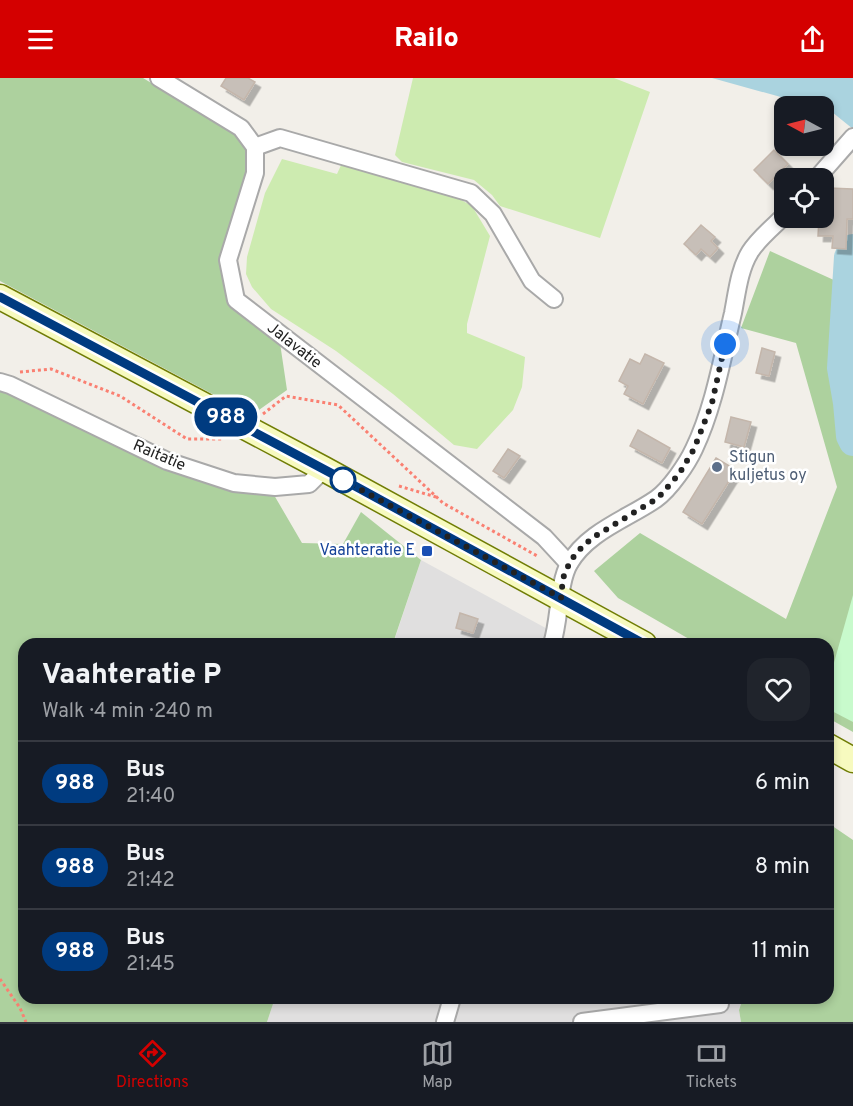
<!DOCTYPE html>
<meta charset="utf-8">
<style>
:root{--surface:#171b24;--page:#20242c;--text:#f1f3f6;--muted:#9ea1a6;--line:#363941;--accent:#d40000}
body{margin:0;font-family:Overpass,sans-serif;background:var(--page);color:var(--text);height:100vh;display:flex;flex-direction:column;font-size:22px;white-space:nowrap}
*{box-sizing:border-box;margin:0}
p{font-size:20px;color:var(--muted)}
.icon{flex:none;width:33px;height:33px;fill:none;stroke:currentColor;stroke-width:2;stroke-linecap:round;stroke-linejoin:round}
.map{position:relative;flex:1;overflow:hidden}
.details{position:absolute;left:18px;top:560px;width:816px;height:366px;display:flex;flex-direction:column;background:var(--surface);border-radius:18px;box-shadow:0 3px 9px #0003}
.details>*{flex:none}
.badge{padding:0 12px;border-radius:20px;font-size:21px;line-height:39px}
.needle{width:39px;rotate:277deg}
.buttons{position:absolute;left:774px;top:18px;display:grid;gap:12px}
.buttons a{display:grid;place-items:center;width:60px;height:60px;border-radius:12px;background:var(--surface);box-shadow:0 3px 9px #0003;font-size:30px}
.you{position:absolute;width:30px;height:30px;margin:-15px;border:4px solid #fff;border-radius:50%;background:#1a73e8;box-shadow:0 0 0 9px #1a73e833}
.map>.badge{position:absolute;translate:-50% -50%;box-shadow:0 0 0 3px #fff}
.round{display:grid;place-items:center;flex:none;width:63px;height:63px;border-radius:18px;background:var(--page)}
.summary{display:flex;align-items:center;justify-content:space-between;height:102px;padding:0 24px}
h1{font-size:28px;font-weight:800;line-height:45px}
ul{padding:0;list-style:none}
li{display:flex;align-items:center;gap:18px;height:84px;padding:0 24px;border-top:2px solid var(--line)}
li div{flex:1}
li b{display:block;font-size:22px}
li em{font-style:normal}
li .badge{min-width:66px;font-weight:700;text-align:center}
header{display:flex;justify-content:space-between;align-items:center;height:78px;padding:0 24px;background:var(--accent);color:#fff;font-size:27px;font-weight:800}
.tab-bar{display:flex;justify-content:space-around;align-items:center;height:84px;border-top:2px solid var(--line);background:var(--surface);font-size:16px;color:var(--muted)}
.tab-bar a{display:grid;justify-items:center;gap:3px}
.tab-bar .on{color:var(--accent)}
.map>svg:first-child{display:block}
</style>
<header><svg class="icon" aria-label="menu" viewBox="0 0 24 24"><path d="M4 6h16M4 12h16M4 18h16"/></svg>Railo<svg class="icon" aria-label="share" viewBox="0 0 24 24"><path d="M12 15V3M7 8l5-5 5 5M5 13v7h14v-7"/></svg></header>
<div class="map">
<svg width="853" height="944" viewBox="0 0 853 944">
<defs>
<filter id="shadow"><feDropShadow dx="5.5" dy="5.5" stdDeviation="0" flood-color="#0004"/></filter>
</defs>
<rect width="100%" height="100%" fill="#f2efe9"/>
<g fill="#e0dfdf">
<path d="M421,482L564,560L563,566H393Z"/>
<path d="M275,920H743L739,932L741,944H267Z"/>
</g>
<g fill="#cdebb0">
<path d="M413,0H614L650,14L600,160L500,128L492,117L474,102L402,84L395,77Z"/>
<path d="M282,81L337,96L342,85L456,119L472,128L490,158L467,246V255L525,279L522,309L513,332L477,371L454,367L393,316L336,273L271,231L252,209L246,196L247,179L265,115Z"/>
</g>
<g fill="#add19e">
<path d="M0,0H143L238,57L250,72L248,96L220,181L228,225L280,265L287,312L252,337L0,203Z"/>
<path d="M770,173L847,208L841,290L847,325L850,358L853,364V654L828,640V566L696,565L618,520L594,493L640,455L786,541L837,409L796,265L741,250Z"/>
<path d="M0,310L274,417L302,465L343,466L361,434L421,482L393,565L24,566V920H275L267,944H0Z"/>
<path d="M828,745L853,762V944H741L739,932L743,920H828Z"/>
</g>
<path fill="#c8facc" d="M853,517V644L828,631V606Z"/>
<path fill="#aad3df" d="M712,0H853V51L832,34L824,32V28H813Z"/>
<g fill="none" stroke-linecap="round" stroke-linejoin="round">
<path stroke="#aad3df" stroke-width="28" d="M853,170L848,179L841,290L847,325L850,358L853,364"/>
</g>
<g fill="#c7bfb8" stroke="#c4b6ab" stroke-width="1.5" filter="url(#shadow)">
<path d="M226,0H248L255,4L244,22L221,8Z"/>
<path d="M774,72L788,86L768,106L754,92Z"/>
<path d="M829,110L853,111V141H847L846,171L832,170L833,158H818L819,140L827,138Z"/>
<path d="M701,147L715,159L711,163L718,170L710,179L701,171L696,177L684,166Z"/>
<path d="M762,270L775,274L769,298L756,295Z"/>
<path d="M645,276L664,285L643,326L624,316L628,308L619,303L630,281L640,286Z"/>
<path d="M731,339L751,344L744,369L725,364Z"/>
<path d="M638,352L670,370L662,385L630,368Z"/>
<path d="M508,371L520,378L504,400L493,393Z"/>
<path d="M716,380L736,392L702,446L683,434Z"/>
<path d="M460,535L478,541L473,555L456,550Z"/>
</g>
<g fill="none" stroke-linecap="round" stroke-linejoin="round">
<g stroke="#a9a9a9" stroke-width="20">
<g id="minor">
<path d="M159,0L241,50L255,69V95L228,182L236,222L544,459L569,486"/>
<path d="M255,69L280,60L471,115L493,136L532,203L554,221"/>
<path d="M817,100L853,59"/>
<path d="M0,304L10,307L167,383L234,405L275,409L309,406L324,391"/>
<path d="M552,566C560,541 558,506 569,486C587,454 627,441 656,421C670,411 687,386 694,371C714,329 722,281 733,235C737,215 739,192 750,174C758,161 773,149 784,138"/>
<path d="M445,944L452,920"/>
<path d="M582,944L720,926"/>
</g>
</g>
<g stroke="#707d05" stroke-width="27">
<g id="secondary">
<path d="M0,219L324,391L644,566"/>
<path d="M828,668L853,682"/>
</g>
</g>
<g stroke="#fa8072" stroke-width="3" stroke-dasharray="3 3" stroke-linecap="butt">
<path d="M20,294L51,291L120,318L187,361H223"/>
<path d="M263,336L286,318L338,327L443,425L539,479"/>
<path d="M399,408L436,419"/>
<path d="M0,901L20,930L26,944"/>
</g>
<use href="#minor" stroke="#fff" stroke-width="16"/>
<use href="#secondary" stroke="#f7fabf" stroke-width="24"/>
</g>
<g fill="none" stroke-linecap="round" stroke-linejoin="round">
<g stroke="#fff" stroke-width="14">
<path id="line" d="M0,219L344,402L644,566"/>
</g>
<use href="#line" stroke="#003b80" stroke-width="9"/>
<path stroke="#222" stroke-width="6" stroke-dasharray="0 10.8" d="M343,402L561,520L563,500L569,486L576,475L592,460L658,420L679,396L694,371L712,325L725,266"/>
</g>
<circle fill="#5c6f8a" stroke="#fff" stroke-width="2" cx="717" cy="389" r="6"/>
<circle fill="#fff" stroke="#003b80" stroke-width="3" cx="343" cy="402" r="12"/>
<rect fill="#1a4fb4" stroke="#fff" stroke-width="2" x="421" y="467" width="12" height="12" rx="3"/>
<g text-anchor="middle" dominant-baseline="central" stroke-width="5" stroke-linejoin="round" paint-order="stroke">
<g font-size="16" fill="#222" stroke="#fff">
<text transform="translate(294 268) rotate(38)">Jalavatie</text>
<text transform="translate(159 378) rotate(23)">Raitatie</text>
</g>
<g font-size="16" fill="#4e5e75" stroke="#fff" text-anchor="start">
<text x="729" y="380">Stigun<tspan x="729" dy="18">kuljetus oy</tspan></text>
</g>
<g font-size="16" fill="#164399" stroke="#fff" text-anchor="end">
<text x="415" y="473">Vaahteratie E</text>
</g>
</g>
</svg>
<div class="buttons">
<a><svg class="needle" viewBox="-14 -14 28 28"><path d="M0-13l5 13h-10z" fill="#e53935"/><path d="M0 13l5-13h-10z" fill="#9ea1a6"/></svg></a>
<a><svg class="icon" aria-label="locate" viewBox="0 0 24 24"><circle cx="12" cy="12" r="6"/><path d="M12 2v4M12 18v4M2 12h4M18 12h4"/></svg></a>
</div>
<div class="you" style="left:725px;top:266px"></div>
<b class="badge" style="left:226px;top:339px;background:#003b80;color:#fff">988</b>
<section class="details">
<div class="summary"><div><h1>Vaahteratie P</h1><p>Walk · 4 min · 240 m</p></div><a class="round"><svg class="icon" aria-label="heart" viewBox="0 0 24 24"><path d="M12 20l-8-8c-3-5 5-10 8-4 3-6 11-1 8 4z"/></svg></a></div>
<ul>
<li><span class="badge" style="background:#003b80;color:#fff">988</span><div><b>Bus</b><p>21:40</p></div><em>6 min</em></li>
<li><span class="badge" style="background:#003b80;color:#fff">988</span><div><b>Bus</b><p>21:42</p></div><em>8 min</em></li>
<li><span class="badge" style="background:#003b80;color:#fff">988</span><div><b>Bus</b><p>21:45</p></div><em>11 min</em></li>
</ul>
</section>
</div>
<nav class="tab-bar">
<a class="on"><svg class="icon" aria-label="directions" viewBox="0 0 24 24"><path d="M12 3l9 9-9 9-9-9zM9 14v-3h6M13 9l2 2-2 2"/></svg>Directions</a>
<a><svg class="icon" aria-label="map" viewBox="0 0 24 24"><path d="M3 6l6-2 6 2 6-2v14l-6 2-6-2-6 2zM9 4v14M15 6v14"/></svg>Map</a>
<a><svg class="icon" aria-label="tickets" viewBox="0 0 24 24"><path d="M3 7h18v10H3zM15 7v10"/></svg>Tickets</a>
</nav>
